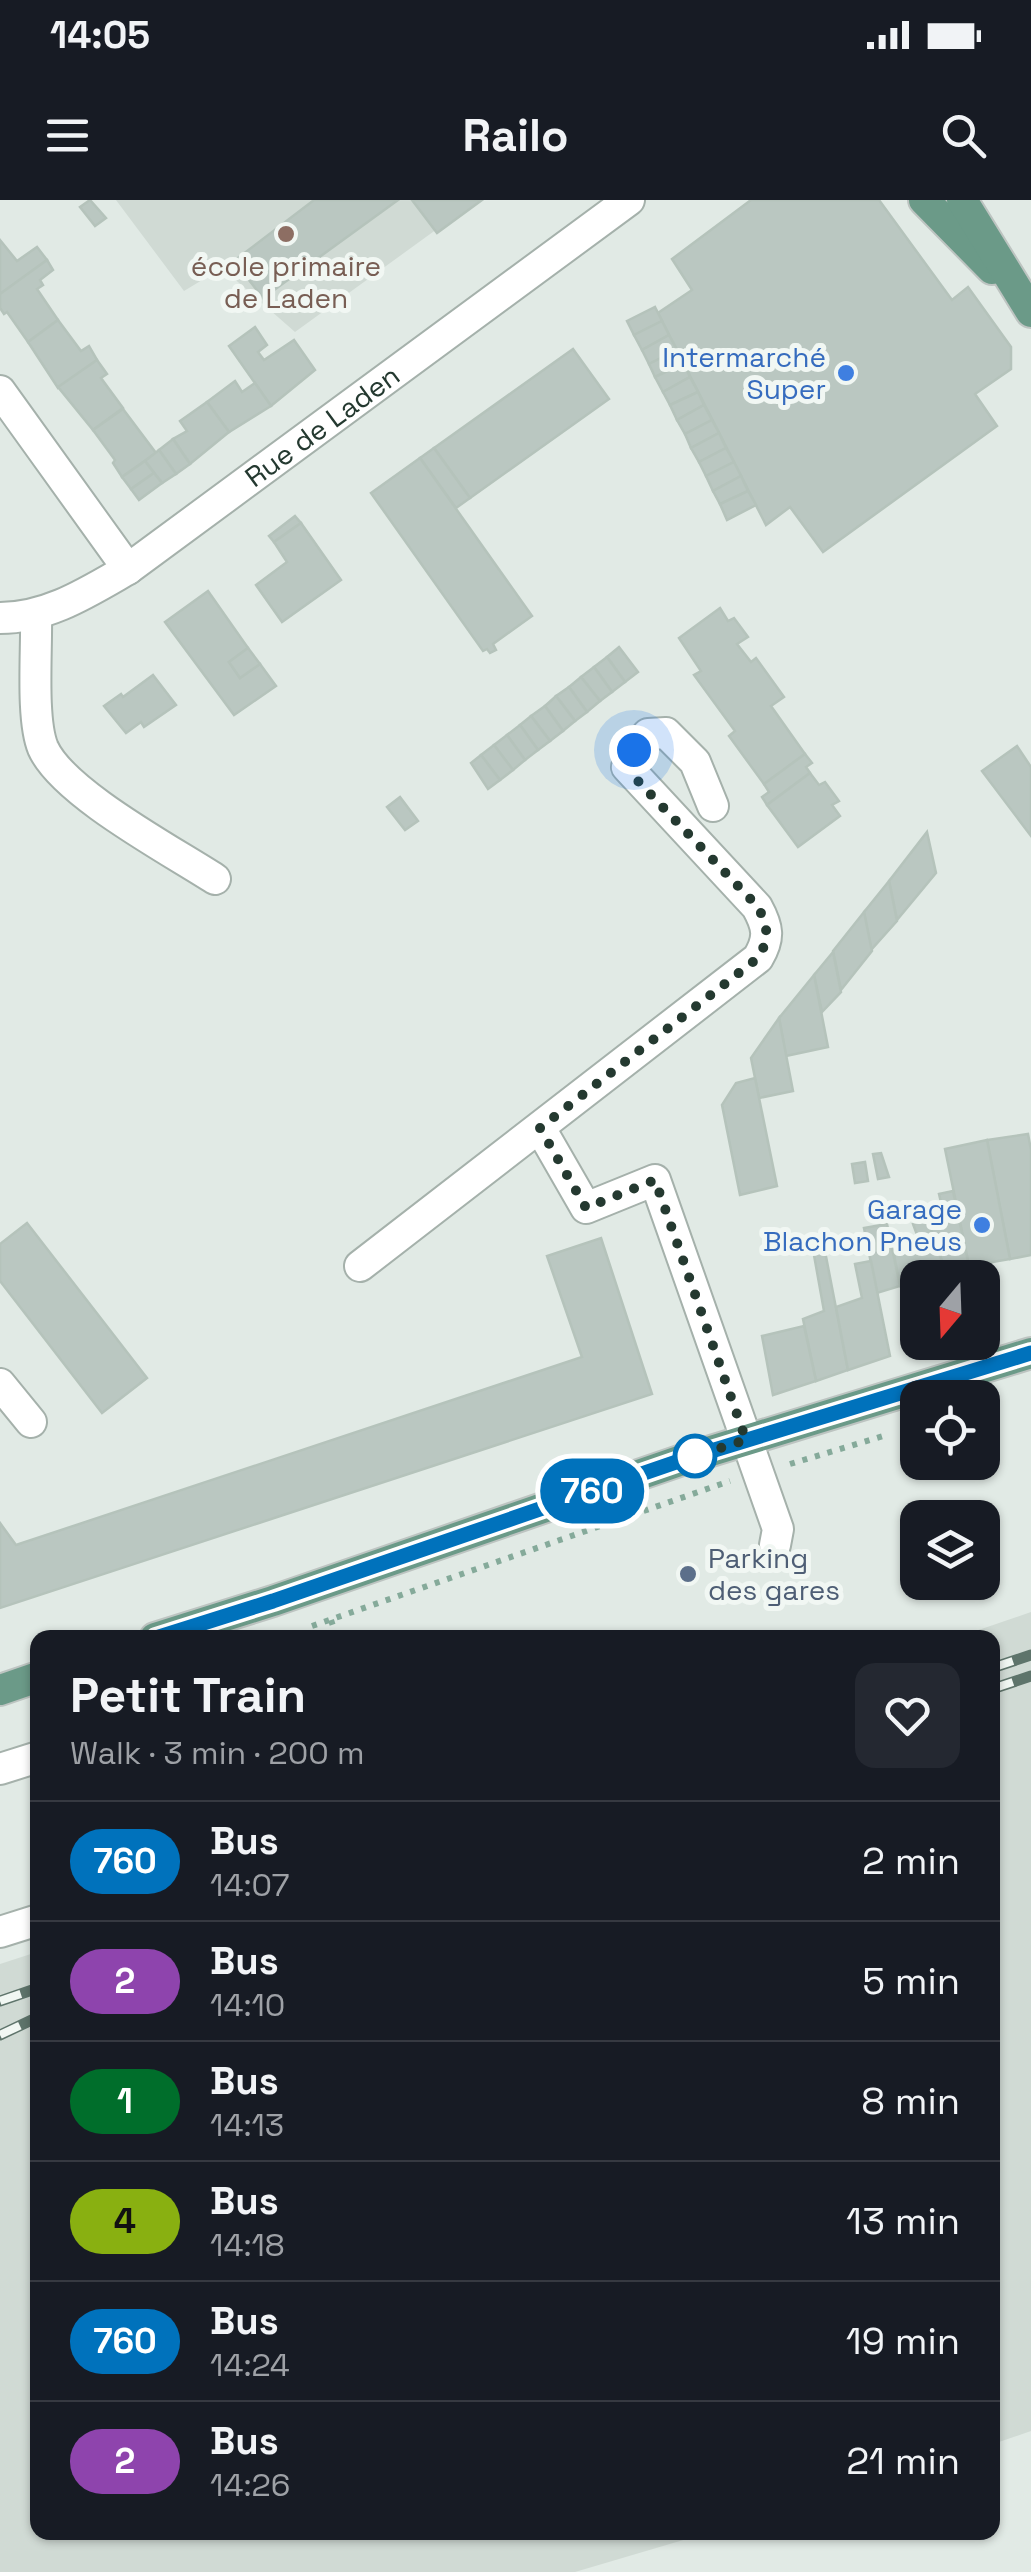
<!DOCTYPE html>
<meta charset="utf-8">
<style>
:root{--surface:#171b24;--page:#242831;--text:#f1f3f6;--muted:#9ea1a6;--line:#363941}
body{margin:0;font-family:"Space Grotesk",sans-serif;background:var(--page);color:var(--text);height:100vh;display:flex;flex-direction:column;font-size:38px;white-space:nowrap}
*{box-sizing:border-box;margin:0}
p{font-size:32px;color:var(--muted)}
.icon{flex:none;width:55px;height:55px;fill:none;stroke:currentColor;stroke-width:2;stroke-linecap:round;stroke-linejoin:round}
.map{position:relative;flex:1;overflow:hidden}
.side{position:absolute;left:30px;top:1430px;width:970px;height:910px;display:flex;flex-direction:column;background:var(--surface);border-radius:20px;box-shadow:0 2px 8px #0004}
.side>*{flex:none}
.badge{padding:0 20px;border-radius:32px;font-size:35px;line-height:65px}
.needle{width:65px;rotate:199deg}
.tools{position:absolute;left:900px;top:1060px;display:grid;gap:20px}
.tools a{display:grid;place-items:center;width:100px;height:100px;border-radius:20px;background:var(--surface);box-shadow:0 2px 8px #0004;font-size:50px}
.you{position:absolute;width:50px;height:50px;margin:-25px;border:8px solid #fff;border-radius:50%;background:#1a73e8;box-shadow:0 0 0 15px #1a73e833}
.map>.badge{position:absolute;translate:-50% -50%;box-shadow:0 0 0 5px #fff}
.round{display:grid;place-items:center;flex:none;width:105px;height:105px;border-radius:20px;background:var(--page)}
.head{display:flex;align-items:center;justify-content:space-between;height:170px;padding:0 40px}
h1{font-size:48px;font-weight:700;line-height:75px}
ul{padding:0;list-style:none}
li{display:flex;align-items:center;gap:30px;height:120px;padding:0 40px;border-top:2px solid var(--line)}
li div{flex:1}
li b{display:block;font-size:38px}
li em{font-style:normal}
li .badge{min-width:110px;font-weight:700;text-align:center}
.status{display:flex;justify-content:space-between;align-items:center;height:70px;padding:0 50px;background:var(--surface);direction:ltr}
.status svg{height:28px;fill:currentColor}
header{display:flex;justify-content:space-between;align-items:center;height:130px;padding:0 40px;background:var(--surface);font-size:45px;font-weight:700}
.map>svg:first-child{display:block}
</style>
<div class="status"><b>14:05</b><svg viewBox="0 0 49 12"><path d="M0 12V9h3v3zM5 12V6h3v6zM10 12V3h3v9zM15 12V0h3v12zM26 1h20v11H26zM47 4h2v5h-2z"/></svg></div>
<header><svg class="icon" aria-label="menu" viewBox="0 0 24 24"><path d="M4 6h16M4 12h16M4 18h16"/></svg>Railo<svg class="icon" aria-label="search" viewBox="0 0 24 24"><circle cx="10" cy="10" r="6"/><path d="M15 15l6 6"/></svg></header>
<div class="map">
<svg width="1031" height="2372" viewBox="0 0 1031 2372">
<rect width="100%" height="100%" fill="#e1eae5"/>
<g fill="#d0dad4">
<path d="M116,0H477L295,132L222,68L184,91Z"/>
<path d="M1031,1412V2231L993,2244L992,1438L958,1437Z"/>
<path d="M37,1752L38,2332L707,2333L575,2372H0V1764Z"/>
</g>
<g fill="#bac7c1" stroke="#b5c3bb" stroke-width="2.5">
<path d="M90,0L106,18L95,26L80,7Z"/>
<path d="M314,0H398L263,98L234,61Z"/>
<path d="M412,0H482L437,33Z"/>
<path d="M751,0H879L952,100L968,87L1011,147V169L975,194L997,226L823,352L790,307L766,325L658,113L692,90L672,59Z"/>
<path d="M0,40L17,61L37,47L47,60L0,94Z"/>
<path d="M47,60L53,70L40,80L43,85L37,89L58,120L28,142L7,112L4,114L0,108V94Z"/>
<path d="M655,107L662,121L634,135L627,121Z"/>
<path d="M58,120L81,151L89,146L97,160L58,188L28,142Z"/>
<path d="M662,121L669,135L642,150L634,135Z"/>
<path d="M255,127L267,145L258,152L264,160L294,140L315,170L271,206L229,146Z"/>
<path d="M669,135L677,150L649,164L642,150Z"/>
<path d="M573,149L609,199L470,298L434,248Z"/>
<path d="M677,150L684,163L655,177L649,164Z"/>
<path d="M97,160L107,174L101,178L123,208L93,230L58,187Z"/>
<path d="M684,163L690,177L663,192L655,177Z"/>
<path d="M690,177L698,192L670,205L663,192Z"/>
<path d="M235,181L242,192L255,183L271,206L229,232L207,202Z"/>
<path d="M698,192L704,205L677,220L670,205Z"/>
<path d="M207,202L229,232L190,264L173,239L187,231L180,221Z"/>
<path d="M704,205L712,220L685,234L677,220Z"/>
<path d="M123,209L156,253L122,277L113,263L115,260L93,230Z"/>
<path d="M712,220L719,233L691,248L685,234Z"/>
<path d="M719,233L726,248L699,262L691,248Z"/>
<path d="M173,239L190,264L176,274L159,250Z"/>
<path d="M434,248L470,298L456,308L420,258Z"/>
<path d="M726,248L734,262L706,276L699,262Z"/>
<path d="M159,250L176,274L162,283L145,261Z"/>
<path d="M420,258L532,416L493,444L496,450L490,453L487,449L483,451L371,293Z"/>
<path d="M145,261L154,273L131,289L122,277Z"/>
<path d="M734,262L741,276L713,291L706,276Z"/>
<path d="M154,273L162,283L139,300L131,289Z"/>
<path d="M741,276L748,291L720,304L713,291Z"/>
<path d="M748,291L756,305L727,320L720,304Z"/>
<path d="M295,316L301,323L274,342L269,336Z"/>
<path d="M301,323L341,380L282,422L256,385L287,362L274,342Z"/>
<path d="M208,391L248,448L229,462L240,478L260,464L276,486L234,515L165,422Z"/>
<path d="M720,408L728,421L734,418L748,437L737,444L751,462L756,458L784,497L771,506L805,554L764,584L729,536L735,531L694,475L701,471L679,438Z"/>
<path d="M619,447L638,472L625,482L607,457Z"/>
<path d="M248,448L260,464L240,478L229,462Z"/>
<path d="M607,457L625,482L612,492L594,467Z"/>
<path d="M594,467L612,492L600,501L581,477Z"/>
<path d="M153,475L176,505L144,527L141,522L126,533L104,506L121,494L123,497Z"/>
<path d="M581,477L600,501L587,512L569,487Z"/>
<path d="M569,487L587,512L575,521L556,496Z"/>
<path d="M556,496L575,521L563,531L545,506Z"/>
<path d="M545,506L563,531L550,541L531,516Z"/>
<path d="M531,516L550,541L538,550L520,525Z"/>
<path d="M520,525L538,550L525,560L507,535Z"/>
<path d="M507,535L525,560L513,570L494,545Z"/>
<path d="M494,545L513,570L500,580L481,555Z"/>
<path d="M1017,546L1031,567V636L982,571Z"/>
<path d="M805,554L812,563L806,567L810,573L767,605L762,597L769,592L764,584Z"/>
<path d="M481,555L500,580L488,589L471,563Z"/>
<path d="M810,573L819,585L825,582L839,601L832,605L840,616L798,647L767,605Z"/>
<path d="M400,597L418,621L405,630L387,607Z"/>
<path d="M927,632L936,673L897,720L889,681Z"/>
<path d="M889,681L897,721L871,750L864,712Z"/>
<path d="M864,712L872,751L841,790L833,751Z"/>
<path d="M833,752L841,792L822,812L814,775Z"/>
<path d="M814,775L828,847L786,856L779,818Z"/>
<path d="M779,818L793,891L759,898L751,858Z"/>
<path d="M755,878L777,986L740,995L722,905L736,883Z"/>
<path d="M1028,934L1031,950V1055L1010,1059L987,940Z"/>
<path d="M987,940L1010,1059L969,1066L945,949Z"/>
<path d="M881,953L889,977L878,979L873,954Z"/>
<path d="M865,962L868,981L855,983L852,964Z"/>
<path d="M953,991L969,1066L946,1072L927,1019L944,1015L939,994Z"/>
<path d="M927,1019L946,1073L918,1078V1081L900,1086L893,1050L919,1040L913,1024Z"/>
<path d="M27,1023L147,1178L102,1213L0,1081V1044Z"/>
<path d="M887,1024L900,1086L877,1093L864,1028Z"/>
<path d="M601,1038L652,1194L0,1408V1323L16,1345L582,1157L547,1056Z"/>
<path d="M823,1041L848,1170L816,1181L803,1119L824,1111L812,1044Z"/>
<path d="M871,1061L890,1156L848,1170L836,1107L862,1098L855,1064Z"/>
<path d="M804,1126L816,1181L773,1195L762,1136Z"/>
</g>
<g fill="none" stroke-linecap="round" stroke-linejoin="round">
<g stroke="#a5b1ab" stroke-width="34">
<g id="minor">
<path d="M0,191L128,369"/>
<path d="M36,416C37,449 31,519 43,548C63,593 172,651 215,679"/>
<path id="s1" d="M0,418C48,418 88,392 128,369L629,0"/>
<path d="M540,928L586,1008L655,980L778,1329L775,1345"/>
<path d="M360,1066L758,758C770,738 768,727 757,707L627,567L634,550L648,534L666,533L695,562L713,606"/>
<path d="M0,1184L31,1222"/>
<path d="M0,1569L38,1557"/>
<path d="M0,1732L38,1720"/>
</g>
</g>
<g stroke="#bdc4c1" stroke-width="34">
<g id="major">
<path d="M924,0L992,69"/>
<path d="M962,0L1031,112"/>
<path d="M155,1438L273,1401L685,1259L1031,1153"/>
<path d="M0,1490L38,1477"/>
</g>
</g>
<g stroke="#85aa9a" stroke-width="6" stroke-dasharray="5 8" stroke-linecap="butt">
<path d="M790,1264L883,1236"/>
<path d="M331,1420L337,1438"/>
<path d="M312,1426L730,1281"/>
</g>
<use href="#minor" stroke="#fff" stroke-width="30"/>
<use href="#major" stroke="#6b9a88" stroke-width="30"/>
<g stroke="#5e746b" stroke-width="11">
<g id="rail">
<path d="M992,1468L1031,1455"/>
<path d="M992,1489L1031,1476"/>
<path d="M0,1801L38,1788"/>
<path d="M0,1835L38,1817"/>
</g>
</g>
<use href="#rail" stroke="#f1f7f3" stroke-width="8" stroke-dasharray="22" stroke-linecap="butt"/>
</g>
<g fill="none" stroke-linecap="round" stroke-linejoin="round">
<g stroke="#fff" stroke-width="22">
<path id="line" d="M156,1438L273,1401L685,1259L1031,1153"/>
</g>
<use href="#line" stroke="#0072bc" stroke-width="15"/>
<path stroke="#243930" stroke-width="10" stroke-dasharray="0 18" d="M634,550L628,567L636,579L758,707C768,727 770,738 758,758L540,928L586,1008L655,980L746,1240L685,1259L695,1256"/>
</g>
<circle fill="#8d6e63" stroke="#f1f7f3" stroke-width="4" cx="286" cy="34" r="10"/>
<g fill="#3f7fe0" stroke="#f1f7f3" stroke-width="4">
<circle cx="846" cy="173" r="10"/>
<circle cx="982" cy="1025" r="10"/>
</g>
<circle fill="#fff" stroke="#0072bc" stroke-width="5" cx="695" cy="1256" r="20"/>
<circle fill="#5c6f8a" stroke="#f1f7f3" stroke-width="4" cx="688" cy="1374" r="10"/>
<g text-anchor="middle" dominant-baseline="central" stroke-width="10" stroke-linejoin="round" paint-order="stroke">
<g font-size="28" fill="#785e54" stroke="#f1f7f3">
<text x="286" y="66">école primaire<tspan x="286" dy="32">de Laden</tspan></text>
</g>
<g font-size="28" fill="#366cbe" stroke="#f1f7f3" text-anchor="end">
<text x="826" y="157">Intermarché<tspan x="826" dy="32">Super</tspan></text>
<text x="962" y="1009">Garage<tspan x="962" dy="32">Blachon Pneus</tspan></text>
</g>
<g font-size="28" fill="#243930" stroke="#f1f7f3">
<text stroke="none"><textPath href="#s1" startOffset="380">Rue de Laden</textPath></text>
</g>
<g font-size="28" fill="#4e5e75" stroke="#f1f7f3" text-anchor="start">
<text x="708" y="1358">Parking<tspan x="708" dy="32">des gares</tspan></text>
</g>
</g>
</svg>
<div class="tools">
<a><svg class="needle" viewBox="-14 -14 28 28"><path d="M0-13l5 13h-10z" fill="#e53935"/><path d="M0 13l5-13h-10z" fill="#9ea1a6"/></svg></a>
<a><svg class="icon" aria-label="locate" viewBox="0 0 24 24"><circle cx="12" cy="12" r="6"/><path d="M12 2v4M12 18v4M2 12h4M18 12h4"/></svg></a>
<a><svg class="icon" aria-label="layers" viewBox="0 0 24 24"><path d="M12 4l9 5-9 5-9-5zM3 14l9 5 9-5"/></svg></a>
</div>
<div class="you" style="left:634px;top:550px"></div>
<b class="badge" style="left:592px;top:1291px;background:#0072bc;color:#fff">760</b>
<section class="side">
<div class="head"><div><h1>Petit Train</h1><p>Walk · 3 min · 200 m</p></div><a class="round"><svg class="icon" aria-label="heart" viewBox="0 0 24 24"><path d="M12 20l-8-8c-3-5 5-10 8-4 3-6 11-1 8 4z"/></svg></a></div>
<ul>
<li><span class="badge" style="background:#0072bc;color:#fff">760</span><div><b>Bus</b><p>14:07</p></div><em>2 min</em></li>
<li><span class="badge" style="background:#8e44ad;color:#fff">2</span><div><b>Bus</b><p>14:10</p></div><em>5 min</em></li>
<li><span class="badge" style="background:#006e2b;color:#fff">1</span><div><b>Bus</b><p>14:13</p></div><em>8 min</em></li>
<li><span class="badge" style="background:#89b011;color:#111">4</span><div><b>Bus</b><p>14:18</p></div><em>13 min</em></li>
<li><span class="badge" style="background:#0072bc;color:#fff">760</span><div><b>Bus</b><p>14:24</p></div><em>19 min</em></li>
<li><span class="badge" style="background:#8e44ad;color:#fff">2</span><div><b>Bus</b><p>14:26</p></div><em>21 min</em></li>
</ul>
</section>
</div>
